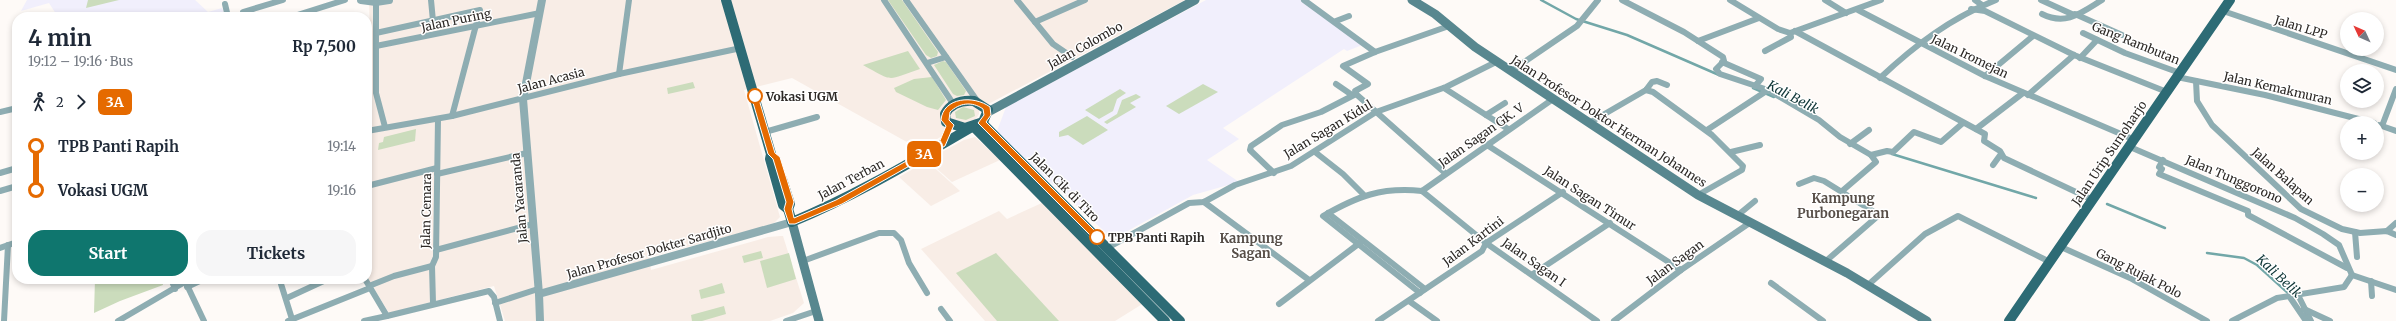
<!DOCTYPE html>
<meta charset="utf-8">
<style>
:root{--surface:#fff;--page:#f6f6f7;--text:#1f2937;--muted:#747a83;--accent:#0f766e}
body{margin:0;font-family:Merriweather,serif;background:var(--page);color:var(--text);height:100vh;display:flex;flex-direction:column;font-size:15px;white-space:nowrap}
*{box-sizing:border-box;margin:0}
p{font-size:13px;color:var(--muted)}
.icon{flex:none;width:22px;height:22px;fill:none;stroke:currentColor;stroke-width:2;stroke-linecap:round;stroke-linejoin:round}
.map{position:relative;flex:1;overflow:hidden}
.side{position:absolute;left:12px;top:12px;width:360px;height:272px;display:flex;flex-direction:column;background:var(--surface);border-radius:16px;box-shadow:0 2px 6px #0003}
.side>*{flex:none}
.badge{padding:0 8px;border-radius:6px;font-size:14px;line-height:26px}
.needle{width:26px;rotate:314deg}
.controls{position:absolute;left:2340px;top:12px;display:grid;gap:8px}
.controls a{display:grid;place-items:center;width:44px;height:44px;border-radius:50%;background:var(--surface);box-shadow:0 2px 6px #0003;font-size:20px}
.map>.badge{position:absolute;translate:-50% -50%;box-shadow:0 0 0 2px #fff}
.legs{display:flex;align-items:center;gap:6px;height:44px;padding:0 16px;font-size:13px}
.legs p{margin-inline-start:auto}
.summary{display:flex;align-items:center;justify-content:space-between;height:68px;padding:0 16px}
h1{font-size:22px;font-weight:700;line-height:30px}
.button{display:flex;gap:8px;margin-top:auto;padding:8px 16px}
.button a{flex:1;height:46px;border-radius:16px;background:var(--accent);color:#fff;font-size:16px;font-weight:700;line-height:46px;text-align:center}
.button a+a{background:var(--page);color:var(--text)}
ul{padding:0 16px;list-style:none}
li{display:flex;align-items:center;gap:14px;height:44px;font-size:15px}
li i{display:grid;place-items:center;width:6px;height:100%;margin:0 5px;background:currentColor}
li i::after{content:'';width:10px;height:10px;margin:-5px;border:3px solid;border-radius:50%;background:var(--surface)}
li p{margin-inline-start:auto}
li:first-child i{background:linear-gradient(#0000 50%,currentColor 0)}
li:last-child i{background:linear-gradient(currentColor 50%,#0000 0)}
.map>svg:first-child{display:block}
</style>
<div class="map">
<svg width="2396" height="321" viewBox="0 0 2396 321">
<rect width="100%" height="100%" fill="#fefaf7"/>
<g fill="#f1effc">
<path d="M27,0H195L208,12L222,8L226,17H58L49,3L21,11Z"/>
<path d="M1206,0H1302L1365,44L1347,51L1344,49L1223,128L1239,139L1207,160L1239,182L1193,195L1113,239L1040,173L997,131L1006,107Z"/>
</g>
<g fill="#f8ede6">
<path d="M369,0H1185L979,109V114L975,120L964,123L922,148L914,146L792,78L744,90L780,217L774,223L759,228L649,257L651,270L768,237L781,236H783L804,303L793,313L770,321H505L494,286L389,313L367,277V76L371,75Z"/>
<path d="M975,137L1000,160L952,182L927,160L964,140Z"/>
<path d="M927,161L960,191L931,206L899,177Z"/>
<path d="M1044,202L1144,303L1115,321H985L921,249L999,211L1007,219Z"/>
</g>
<g fill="#cbdcbc">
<path d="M88,0H119L86,8Z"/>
<path d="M888,0H902L938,52L937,56L931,58L926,55Z"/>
<path d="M908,51L920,69C886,80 895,83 863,65Z"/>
<path d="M943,61L946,62L966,91L964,95L957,96L953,94L934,65Z"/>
<path d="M932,77L946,100L938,110L927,107L896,92L894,88L914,79Z"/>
<path d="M693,82L695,88L668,94L667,88Z"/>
<path d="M1203,84L1218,92L1179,114L1166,106Z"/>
<path d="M1120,89L1126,93L1117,99L1113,111L1099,119L1085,110Z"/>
<path d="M1136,94L1141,97L1130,103L1136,107L1107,124L1104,122L1117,114L1122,100Z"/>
<path d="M963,107L974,110L975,116L966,120L956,118L955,112Z"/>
<path d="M1087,116L1108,130L1083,145L1068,135L1059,137V132Z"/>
<path d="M416,129L415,141L378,150L379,143L383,142L384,137Z"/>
<path d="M761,251L763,258L744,263L742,256Z"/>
<path d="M789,253L796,279L767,288L760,261Z"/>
<path d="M996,253L1059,321H997L956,273Z"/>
<path d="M95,279H162L163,285L120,301L94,313Z"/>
<path d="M722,283L725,293L701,299L699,290Z"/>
<path d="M724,306L726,314L702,321H692L691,315Z"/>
</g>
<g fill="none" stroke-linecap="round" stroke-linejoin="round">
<g stroke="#72a7a8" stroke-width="2.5">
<path d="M1541,0L1576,19L1627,35L1719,75"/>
<path d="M1753,88L1774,97"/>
<path d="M1892,154L2036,198"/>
<path d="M2107,204L2165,228"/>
<path d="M2207,253L2244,258L2257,265L2289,294"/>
</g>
<g stroke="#8eadb2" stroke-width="6">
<path d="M431,0L433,21"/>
<path d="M884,0L954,105"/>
<path d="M906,0L978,102"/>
<path d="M1017,0L1053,44L1072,57"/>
<path d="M1304,0L1375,52"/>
<path d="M1622,0L1684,32L1723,57L1724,61L1716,69L1720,74L1768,90L1819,120L1840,137L1871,155L1876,162L1841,192"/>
<path d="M1730,0L1778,29L1790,33L1881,0"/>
<path d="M1825,0L1846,13"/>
<path d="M1975,0L1982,5"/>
<path d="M2041,0L2074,15"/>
<path d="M376,2V93L385,127"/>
<path d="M225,4L228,17"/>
<path d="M1971,9L1985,11L2074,55L2167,92"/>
<path d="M1858,10L1985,76L2135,140"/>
<path d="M2223,11L2396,70"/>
<path d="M243,12L283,0"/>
<path d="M2042,14C2066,26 2081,13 2102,0"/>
<path d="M2075,14L2122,35"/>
<path d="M291,17L345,0"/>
<path d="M1336,21L1349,16"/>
<path d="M1035,22L1085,0"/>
<path d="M1795,31L1985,134L1984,141L2000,151L2004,158L2093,200"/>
<path d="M376,33L480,10L452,116"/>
<path d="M2083,33L2125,53L2180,73"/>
<path d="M1698,41L1759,18"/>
<path d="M376,46L540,13"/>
<path d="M1765,51L1791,37L1790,33"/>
<path d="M2080,58L2097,40"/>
<path d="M1722,62L1761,79L1755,86"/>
<path d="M927,63L946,57"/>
<path d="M1511,71L1577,26L1598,0"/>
<path d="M619,74L629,0"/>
<path d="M1985,76L2033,36"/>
<path d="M2177,77L2265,95L2374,123"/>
<path d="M1880,78C1915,45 1951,18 1996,0"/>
<path d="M2196,81L2197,101L2212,125L2301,209L2342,229L2360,233L2387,231L2396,235"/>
<path d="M1336,84L1352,95"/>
<path d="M1444,88L1486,115"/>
<path d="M1646,90L1653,92L1712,135L1743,166L1742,170L1698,195"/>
<path d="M2028,95L2074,55"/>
<path d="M1505,103L1486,115L1508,129"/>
<path d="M0,112L17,108"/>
<path d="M1589,123L1646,90L1652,82L1657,81L1667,85"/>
<path d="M2379,125L2396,131"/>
<path d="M2382,126L2396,89"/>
<path d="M1976,129L2023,93"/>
<path d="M1707,130L1768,90"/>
<path d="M367,131L452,116L619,74L741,48"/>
<path d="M765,132L817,117"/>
<path d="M1850,144L1869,130"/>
<path d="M1487,145L1681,270"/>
<path d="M2130,147L2295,218L2323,234L2339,245L2352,275"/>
<path d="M1315,152L1343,174L1363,194"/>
<path d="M1731,152L1760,145"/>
<path d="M1871,155L1887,151L1893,152L1914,132L1941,142L1963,123"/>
<path d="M2163,160L2159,167L2162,169L2159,174L2248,211V215L2347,268"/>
<path d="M1993,165L2001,154"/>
<path d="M0,173L17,168"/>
<path d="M1274,173L1250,150L1251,146L1282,125L1321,112L1356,94"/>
<path d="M1445,173L1356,94L1355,91L1368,84L1343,66L1375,52L1449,26"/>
<path d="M437,174L527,153"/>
<path d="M1799,184L1814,178L1824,181L1879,215L1826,261"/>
<path d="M367,186L437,168"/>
<path d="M0,191L17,186"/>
<path d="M1422,191L1486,243L1597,321"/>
<path d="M1422,191L1553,99"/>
<path d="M1204,202L1309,280"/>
<path d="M1328,213L1425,289"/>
<path d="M1738,215L1755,201"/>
<path d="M2387,231L2396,223"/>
<path d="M2355,232L2357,257"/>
<path d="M2061,247L2130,278L2207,321"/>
<path d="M0,248L17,242"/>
<path d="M1107,248L1189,203L1204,202L1235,185L1291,166L1376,112L1446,87L1496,62"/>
<path d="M436,250L533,224"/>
<path d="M803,261L879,233H894L901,240L909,263L927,293"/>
<path d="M1533,274L1610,223"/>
<path d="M2352,275L2396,290"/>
<path d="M171,279L175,289"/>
<path d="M283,279L281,284L292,319"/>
<path d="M365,279L387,316L489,291L494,297L500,321"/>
<path d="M2371,281L2372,296"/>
<path d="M186,283L204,321"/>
<path d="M1771,283L1823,321"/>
<path d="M1868,285L1925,234L1958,216L2050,262"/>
<path d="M369,286L394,276L432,266"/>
<path d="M187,287L204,279"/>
<path d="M1420,293L1323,216C1358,196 1381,187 1422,191"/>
<path d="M2298,295L2311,321"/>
<path d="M2289,296L2306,321"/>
<path d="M287,298L328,279"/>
<path d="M1409,301L1437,321"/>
<path d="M433,303L432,266L436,257L438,119"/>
<path d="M495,303L538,289"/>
<path d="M1279,304L1361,242"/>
<path d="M941,309L950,321"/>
<path d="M2304,309L2330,321"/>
<path d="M4,321L8,245"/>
<path d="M118,321L190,279"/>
<path d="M288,321L370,288"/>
<path d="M364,321L387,316"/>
<path d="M786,321L816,311"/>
<path d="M1378,321L1482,251L1486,243L1563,192"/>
<path d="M1614,321L1681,270L1751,222"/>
<path d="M2232,321L2277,298L2344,287L2352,275"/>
</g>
<g stroke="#8eadb2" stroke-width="8">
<path d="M361,0L376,2L389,0"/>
<path d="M539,294L523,99L542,0"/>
<path d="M540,321L539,294L792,222"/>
</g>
<g stroke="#58878f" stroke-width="9">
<path d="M1412,0L1435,14L1475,47L1698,195L1847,273L1927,321"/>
<path d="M988,112L1195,0"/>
<path d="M792,222L819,321"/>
</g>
<g stroke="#2d6b75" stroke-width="10">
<path d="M726,0L771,154L770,159L783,205L788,209"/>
<path d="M974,101L988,110L983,122L965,128L946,122L945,114C951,103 962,100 974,101Z"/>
<path d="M982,123L1180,321"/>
<path d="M974,127L1165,321"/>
<path d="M782,179L790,204L788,209"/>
<path d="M788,209L792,222C855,196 913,161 972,127"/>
<path d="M2009,321L2230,0"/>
</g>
</g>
<path fill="#e56a00" stroke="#fff" d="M755,94L758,96L775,153L780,157L794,202L792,209L794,218L836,200L939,143L946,126L941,120C943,97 974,95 990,107L991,115L986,122L1101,237L1094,239L978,123L984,115L983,109C972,101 959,103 950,112L949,120L954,125L945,146L842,204L795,224H789L784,209L786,202L773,159L768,154L751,96Z"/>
<g fill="#fff" stroke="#e56a00" stroke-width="2">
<circle cx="755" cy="96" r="7"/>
<circle cx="1097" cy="237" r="7"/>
</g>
<g text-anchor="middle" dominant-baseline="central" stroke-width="3" stroke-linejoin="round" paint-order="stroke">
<g font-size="12" fill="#2d2926" stroke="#fff">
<text transform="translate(456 20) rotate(-12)">Jalan Puring</text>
<text transform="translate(2301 27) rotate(17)">Jalan LPP</text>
<text transform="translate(2136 43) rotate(22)">Gang Rambutan</text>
<text transform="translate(1085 45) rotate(-29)">Jalan Colombo</text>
<text transform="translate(1970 56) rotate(26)">Jalan Iromejan</text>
<text transform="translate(551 80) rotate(-15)">Jalan Acasia</text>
<text transform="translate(2278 88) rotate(13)">Jalan Kemakmuran</text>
<text transform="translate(1609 121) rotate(33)">Jalan Profesor Doktor Herman Johannes</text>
<text transform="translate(1328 129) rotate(-31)">Jalan Sagan Kidul</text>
<text transform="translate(1481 135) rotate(-35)">Jalan Sagan GK. V</text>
<text transform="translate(2109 153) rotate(-56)">Jalan Urip Sumoharjo</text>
<text transform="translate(2283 176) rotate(42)">Jalan Balapan</text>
<text transform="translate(851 179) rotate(-28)">Jalan Terban</text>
<text transform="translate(2234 179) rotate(23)">Jalan Tunggorono</text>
<text transform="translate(1065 187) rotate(45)">Jalan Cik di Tiro</text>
<text transform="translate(519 198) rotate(-95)">Jalan Yacaranda</text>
<text transform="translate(1590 198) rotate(33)">Jalan Sagan Timur</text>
<text transform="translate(426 211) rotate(-89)">Jalan Cemara</text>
<text transform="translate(1473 241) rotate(-37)">Jalan Kartini</text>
<text transform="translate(649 251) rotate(-16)">Jalan Profesor Dokter Sardjito</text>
<text transform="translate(1534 262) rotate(35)">Jalan Sagan I</text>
<text transform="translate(1675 262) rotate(-36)">Jalan Sagan</text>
<text transform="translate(2139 273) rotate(27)">Gang Rujak Polo</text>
</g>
<g font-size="12" font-weight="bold" fill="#2d2926" stroke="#fff" text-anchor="start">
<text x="766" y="96">Vokasi UGM</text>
<text x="1108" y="237">TPB Panti Rapih</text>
</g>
<g font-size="13" font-style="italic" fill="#103738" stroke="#fff">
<text transform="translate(1793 97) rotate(28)">Kali Belik</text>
<text transform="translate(2279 276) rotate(43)">Kali Belik</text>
</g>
<g font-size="13" font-weight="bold" fill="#574e48" stroke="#fff">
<text x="1843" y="198">Kampung<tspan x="1843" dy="15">Purbonegaran</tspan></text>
<text x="1251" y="238">Kampung<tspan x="1251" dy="15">Sagan</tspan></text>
</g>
</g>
</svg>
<div class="controls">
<a><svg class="needle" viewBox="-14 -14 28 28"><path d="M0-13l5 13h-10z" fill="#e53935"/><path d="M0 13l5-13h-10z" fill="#747a83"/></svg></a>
<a><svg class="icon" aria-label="layers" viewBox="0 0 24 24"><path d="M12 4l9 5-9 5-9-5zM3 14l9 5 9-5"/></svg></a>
<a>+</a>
<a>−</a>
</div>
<b class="badge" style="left:924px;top:154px;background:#e56a00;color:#fff">3A</b>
<section class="side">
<div class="summary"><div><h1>4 min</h1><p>19:12 – 19:16 · Bus</p></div><b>Rp 7,500</b></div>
<div class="legs"><svg class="icon" aria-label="walk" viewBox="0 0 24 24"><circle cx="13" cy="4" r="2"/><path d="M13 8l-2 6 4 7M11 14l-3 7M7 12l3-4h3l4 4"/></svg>2<svg class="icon" aria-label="forward" viewBox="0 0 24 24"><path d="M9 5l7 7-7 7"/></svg><b class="badge" style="background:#e56a00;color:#fff">3A</b></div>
<ul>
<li><i style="color:#e56a00"></i><b>TPB Panti Rapih</b><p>19:14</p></li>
<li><i style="color:#e56a00"></i><b>Vokasi UGM</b><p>19:16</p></li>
</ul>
<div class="button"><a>Start</a><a>Tickets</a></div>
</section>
</div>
